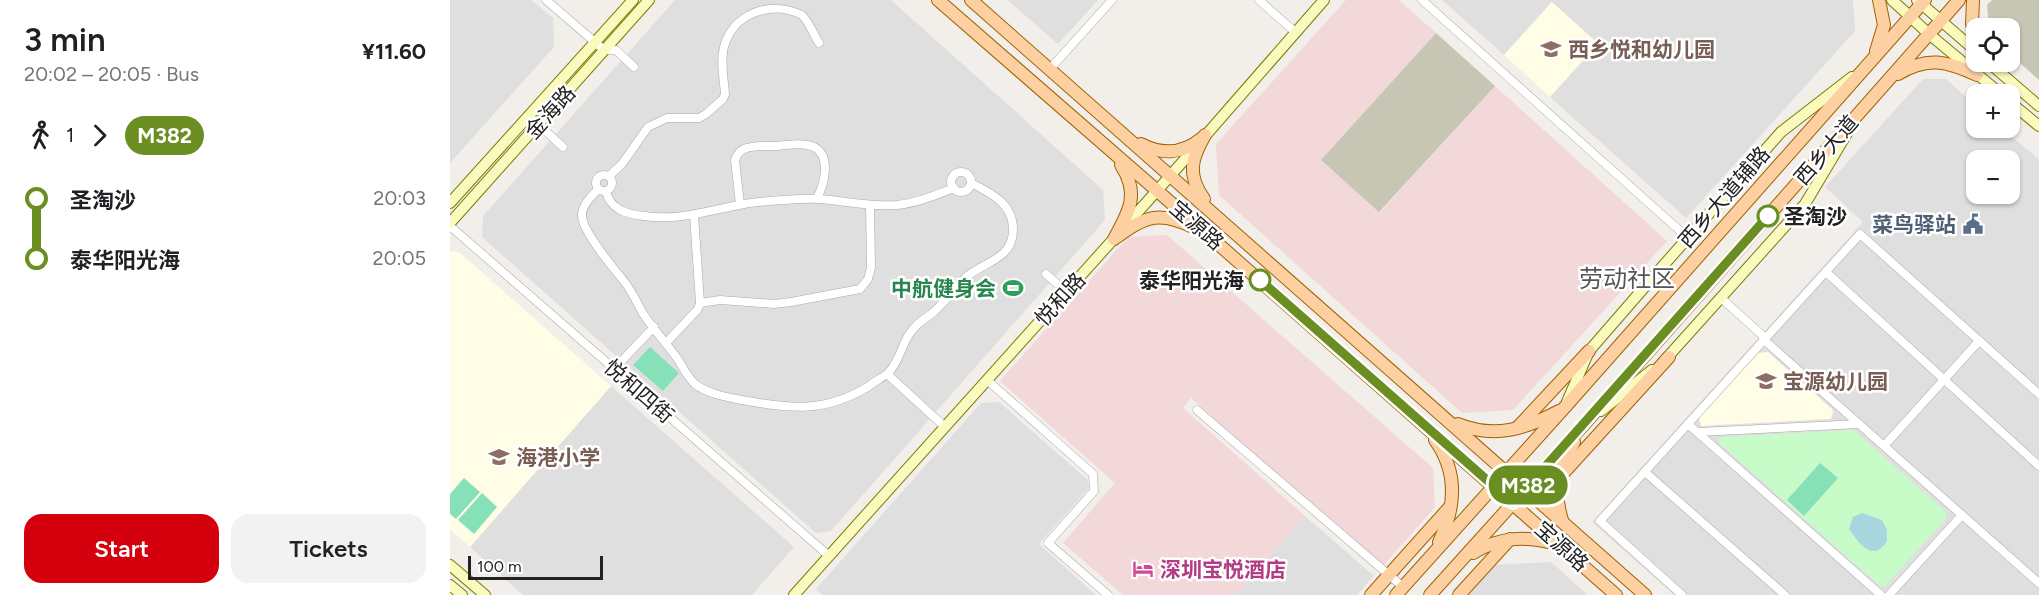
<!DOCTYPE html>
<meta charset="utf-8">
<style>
:root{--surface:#fff;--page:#f2f2f2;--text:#202124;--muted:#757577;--accent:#d4000e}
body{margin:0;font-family:Figtree,"Noto Sans SC",sans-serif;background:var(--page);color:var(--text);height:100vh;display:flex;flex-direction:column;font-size:22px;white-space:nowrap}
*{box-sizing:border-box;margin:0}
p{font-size:20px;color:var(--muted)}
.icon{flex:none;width:33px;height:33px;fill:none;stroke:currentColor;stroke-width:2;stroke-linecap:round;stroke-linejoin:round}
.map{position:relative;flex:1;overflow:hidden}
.side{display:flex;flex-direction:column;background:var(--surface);width:450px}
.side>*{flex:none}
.badge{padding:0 12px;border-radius:20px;font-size:21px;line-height:39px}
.fabs{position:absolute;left:1516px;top:18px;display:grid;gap:12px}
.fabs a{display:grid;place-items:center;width:54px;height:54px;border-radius:12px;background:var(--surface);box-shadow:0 2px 4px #0004;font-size:30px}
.scale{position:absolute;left:18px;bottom:15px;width:135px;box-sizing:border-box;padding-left:6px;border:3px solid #222;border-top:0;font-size:16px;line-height:21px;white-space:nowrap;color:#222;-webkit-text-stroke:4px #fff;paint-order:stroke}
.map>.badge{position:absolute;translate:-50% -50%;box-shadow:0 0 0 3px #fff}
.legs{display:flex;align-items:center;gap:9px;height:66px;padding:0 24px;font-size:20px}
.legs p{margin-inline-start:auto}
.headline{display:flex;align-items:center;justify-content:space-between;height:102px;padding:0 24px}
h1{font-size:33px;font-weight:600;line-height:45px}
.button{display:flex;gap:12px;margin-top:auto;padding:12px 24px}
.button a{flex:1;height:69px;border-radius:18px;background:var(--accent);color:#fff;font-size:24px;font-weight:600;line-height:69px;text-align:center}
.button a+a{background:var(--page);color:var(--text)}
ul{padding:0 24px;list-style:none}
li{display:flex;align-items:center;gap:21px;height:60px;font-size:22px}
li i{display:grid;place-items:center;width:9px;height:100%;margin:0 8px;background:currentColor}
li i::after{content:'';width:15px;height:15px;margin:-8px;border:4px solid;border-radius:50%;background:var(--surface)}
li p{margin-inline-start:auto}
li:first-child i{background:linear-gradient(#0000 50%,currentColor 0)}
li:last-child i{background:linear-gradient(currentColor 50%,#0000 0)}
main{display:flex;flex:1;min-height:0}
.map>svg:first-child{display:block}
</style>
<main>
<section class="side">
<div class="headline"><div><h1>3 min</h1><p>20:02 – 20:05 · Bus</p></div><b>¥11.60</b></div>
<div class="legs"><svg class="icon" aria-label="walk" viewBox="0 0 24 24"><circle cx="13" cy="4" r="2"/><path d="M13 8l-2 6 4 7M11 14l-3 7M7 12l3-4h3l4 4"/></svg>1<svg class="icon" aria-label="forward" viewBox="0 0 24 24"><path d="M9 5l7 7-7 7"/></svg><b class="badge" style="background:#6b8e23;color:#fff">M382</b></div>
<ul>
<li><i style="color:#6b8e23"></i><b>圣淘沙</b><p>20:03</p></li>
<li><i style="color:#6b8e23"></i><b>泰华阳光海</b><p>20:05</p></li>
</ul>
<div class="button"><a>Start</a><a>Tickets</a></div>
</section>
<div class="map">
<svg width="1589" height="595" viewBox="0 0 1589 595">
<rect width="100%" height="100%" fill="#f2eee9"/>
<g fill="#e0dfdf" fill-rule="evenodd">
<path d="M0,0H81L103,18L104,47L0,163Z"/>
<path d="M225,0H441L653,190L655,220L381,531L366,533L32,237L33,216Z"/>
<path d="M557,0H648L608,44Z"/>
<path d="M992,0H1403L1405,31L1236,218L1100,97L1148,43L1102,2L1054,55Z"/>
<path d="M1473,79H1496L1527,107V128H1551L1589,159V595H1224L1142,522L1413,222L1375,187ZM1527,160H1560V194H1527Z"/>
<path d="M161,386L344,547L302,595H73L20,547Z"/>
<path d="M549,402L638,480L639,488L589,544L646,595H373L366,589L531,403Z"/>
<path d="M855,516L924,576L907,595H785Z"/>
<path d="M1101,562L1138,595H1018L1044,565Z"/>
</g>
<g fill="#f2d8d9">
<path d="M896,0H949L986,33L871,160L930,212L1045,86L1217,241L1063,410L1012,413L769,195L766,144Z"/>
<path d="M717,235L983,468L985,507L933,566L741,398L733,408L855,516L785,595H673L613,543L665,483L550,381L678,237Z"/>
</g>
<g fill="#fffde5">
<path d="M1102,2L1148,44L1100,97L1054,55Z"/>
<path d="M0,251L9,252L161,386L20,547L0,529Z"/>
<path d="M1318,352L1382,409L1383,412L1381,419L1251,426L1249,419L1250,416L1306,353Z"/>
</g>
<g fill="#c7c6b4">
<path d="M1542,0H1589V80L1560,54V28H1539L1537,5Z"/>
<path d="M986,33L1045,86L929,212L871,160Z"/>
</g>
<path fill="#c7fbc8" d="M1402,430L1406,432L1496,512V519L1435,586H1430L1269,443V437Z"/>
<g fill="#87e1b8">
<path d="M200,347L229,373L213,391L183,365Z"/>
<path d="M1370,463L1388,478L1354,516L1337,500Z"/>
<path d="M14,478L30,492L6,519L0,514V494Z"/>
<path d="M32,493L47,507L24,534L8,520Z"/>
</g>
<path fill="#a9d7e0" d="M1412,513L1432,520L1437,530V541C1423,564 1408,542 1399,529L1403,517Z"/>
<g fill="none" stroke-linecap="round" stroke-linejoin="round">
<g stroke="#a9a9a9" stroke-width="9">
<g id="street">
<path d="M96,0L154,50H166L184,67"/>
<path d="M809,0L845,32"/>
<path d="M972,0L1238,238"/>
<path d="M600,69L662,0"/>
<path d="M79,116L113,147"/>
<circle cx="511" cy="182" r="10"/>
<circle cx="154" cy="183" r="8"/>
<path d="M159,176L172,164L198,127L217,118H249L256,114L273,99L275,94C274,79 270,62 274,47C283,13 321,0 352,15C360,23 363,34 369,43"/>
<path d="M148,189C142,196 131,206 132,216C132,230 163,268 173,280C183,292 186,302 194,315C204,330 217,344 227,358C233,367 237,377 245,384C258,394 277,397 292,400C340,409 376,413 419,386C425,381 432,378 438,373C449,363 451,346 460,333C465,326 472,320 480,315C493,305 502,291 514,279C531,262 562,261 563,231C564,204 541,193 521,183"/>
<path d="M156,191C160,210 177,214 194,216C227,221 257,211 289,205C303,202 319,201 334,200C346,199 359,198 370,199C396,201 421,207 447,205C467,203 486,195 504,188"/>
<path d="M290,204L285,160C287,155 289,151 294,149C303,145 316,146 326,146C338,145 353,142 364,147C382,156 374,185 367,198"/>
<path d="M0,226L378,555"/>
<path d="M1376,272L1589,466"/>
<path d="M596,274L616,292"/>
<path d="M1271,298L1312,335L1314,340L1589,583"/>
<path d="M250,303L270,300L324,304L341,302L410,289L418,279L421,268L420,205"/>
<path d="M216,343L248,309L250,303L244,215"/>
<path d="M164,369L204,327"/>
<path d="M437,374L495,427"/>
<path d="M537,380L643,474L644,491L598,543L658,595"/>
<path d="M747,410L953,587"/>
<path d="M1238,424L1431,595"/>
<path d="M1248,432L1409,424"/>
<path d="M1434,446L1529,341"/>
<path d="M1195,472L1335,595"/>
<path d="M1232,595L1150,521L1410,234L1589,394"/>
<path d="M1439,595L1512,515"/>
</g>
</g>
<g stroke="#797e03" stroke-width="12">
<g id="secondary">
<path d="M1442,0L1479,34L1551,94"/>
<path d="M1467,0L1527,52"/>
<path d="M1538,62L1589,106"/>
<path d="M1560,102L1589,126"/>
<path d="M0,203L183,0"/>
<path d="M0,223L199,0"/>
<path d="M1214,361L1355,204L1399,130"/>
<path d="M1117,402L1139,351L1212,267L1331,132L1402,77"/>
<path d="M1151,411L1202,370"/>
<path d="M0,565L35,595"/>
<path d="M0,585L12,595"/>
<path d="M344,595L721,175L874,0"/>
</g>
</g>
<g stroke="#a06000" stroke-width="14">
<g id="primary">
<path d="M488,0L758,235L1166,595"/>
<path d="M521,0L1195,595"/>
<path d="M1523,0L1522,24L1527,42"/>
<path d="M1426,51L1434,25L1429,0"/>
<path d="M1448,74C1477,56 1497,61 1527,75"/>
<path d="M691,144C712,155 733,154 752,138"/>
<path d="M754,199C737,175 741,159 755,135"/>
<path d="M667,237C696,215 711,211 745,228"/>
<path d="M664,239C679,212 690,194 671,165"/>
<path d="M1008,424C1045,439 1075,429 1109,411"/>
<path d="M1068,427L1139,351"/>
<path d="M985,440C1008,472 1006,507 989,542"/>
<path d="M1107,480L1219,357"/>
<path d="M1112,520C1102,487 1109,471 1124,442"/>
<path d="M1023,553C1051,536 1077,536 1107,544"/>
<path d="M921,595L999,508"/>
<path d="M946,595L1115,407L1475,0"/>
<path d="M980,595L1136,422L1509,0"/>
<path d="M1009,595L1060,539"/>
</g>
</g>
<use href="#street" stroke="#fff" stroke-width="8"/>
<use href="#secondary" stroke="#fbfabe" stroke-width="10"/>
<use href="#primary" stroke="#fdd0a2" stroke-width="12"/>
</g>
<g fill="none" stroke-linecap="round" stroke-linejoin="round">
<g stroke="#fff" stroke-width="14">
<path id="line-1" d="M810,280L1063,503L1318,216"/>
</g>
<use href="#line-1" stroke="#6b8e23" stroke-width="9"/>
</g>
<defs>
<g id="school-bare" transform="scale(1.62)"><path d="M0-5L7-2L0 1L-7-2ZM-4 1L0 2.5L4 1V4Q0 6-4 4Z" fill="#8d6e63" stroke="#fff" stroke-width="2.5" paint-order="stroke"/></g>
<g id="civic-bare" transform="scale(1.62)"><path d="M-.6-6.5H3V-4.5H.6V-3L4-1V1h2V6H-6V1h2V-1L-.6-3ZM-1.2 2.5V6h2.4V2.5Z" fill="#5c6f8a" stroke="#fff" stroke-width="2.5" paint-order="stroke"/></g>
<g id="stadium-bare" transform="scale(1.62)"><path d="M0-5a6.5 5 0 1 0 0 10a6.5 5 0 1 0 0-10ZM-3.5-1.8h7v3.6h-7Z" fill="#2e9e5b" stroke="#fff" stroke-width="2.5" paint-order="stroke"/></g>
<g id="hotel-bare" transform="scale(1.62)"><path d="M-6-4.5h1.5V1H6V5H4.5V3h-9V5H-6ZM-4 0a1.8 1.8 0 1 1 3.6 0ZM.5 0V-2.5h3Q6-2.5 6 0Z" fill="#d1479c" stroke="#fff" stroke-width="2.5" paint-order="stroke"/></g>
</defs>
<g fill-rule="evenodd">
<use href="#school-bare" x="1101" y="49"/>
<use href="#civic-bare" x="1523" y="224"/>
<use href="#stadium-bare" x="563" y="288"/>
<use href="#school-bare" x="1316" y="381"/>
<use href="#school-bare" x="49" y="457"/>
<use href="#hotel-bare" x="693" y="569"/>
</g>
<g fill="#fff" stroke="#6b8e23" stroke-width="3">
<circle cx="1318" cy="216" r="10"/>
<circle cx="810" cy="280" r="10"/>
</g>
<g text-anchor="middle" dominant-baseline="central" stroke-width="5" stroke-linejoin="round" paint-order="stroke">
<g font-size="21" font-weight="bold" fill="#785e54" stroke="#fff" text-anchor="start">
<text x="1118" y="49">西乡悦和幼儿园</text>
<text x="1333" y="381">宝源幼儿园</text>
<text x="66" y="457">海港小学</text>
</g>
<g font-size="21" fill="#222" stroke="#fff">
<text transform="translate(100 112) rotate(-48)">金海路</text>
<text transform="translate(1376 150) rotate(-49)">西乡大道</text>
<text transform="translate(1274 197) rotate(-49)">西乡大道辅路</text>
<text transform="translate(747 225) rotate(41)">宝源路</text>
<text transform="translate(610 299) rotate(-48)">悦和路</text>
<text transform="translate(189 391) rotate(41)">悦和四街</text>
<text transform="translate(1112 546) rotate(42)">宝源路</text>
</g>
<g font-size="21" font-weight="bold" fill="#222" stroke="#fff" text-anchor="start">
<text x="1334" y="216">圣淘沙</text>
<text x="794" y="280" text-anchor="end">泰华阳光海</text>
</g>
<g font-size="21" font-weight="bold" fill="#4e5e75" stroke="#fff" text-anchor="end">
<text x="1506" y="224">菜鸟驿站</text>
</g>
<g font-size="21" font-weight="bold" fill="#27864d" stroke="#fff" text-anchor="end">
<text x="546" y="288">中航健身会</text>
</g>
<g font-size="21" font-weight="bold" fill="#b23c85" stroke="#fff" text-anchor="start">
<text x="710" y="569">深圳宝悦酒店</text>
</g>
<g font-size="24" fill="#555" stroke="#fff">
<text x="1177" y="278">劳动社区</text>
</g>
</g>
</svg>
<div class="fabs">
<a><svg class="icon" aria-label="locate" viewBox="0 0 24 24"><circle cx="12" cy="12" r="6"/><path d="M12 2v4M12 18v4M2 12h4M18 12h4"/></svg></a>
<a>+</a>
<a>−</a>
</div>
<div class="scale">100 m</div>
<b class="badge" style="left:1078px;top:485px;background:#6b8e23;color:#fff">M382</b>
</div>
</main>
